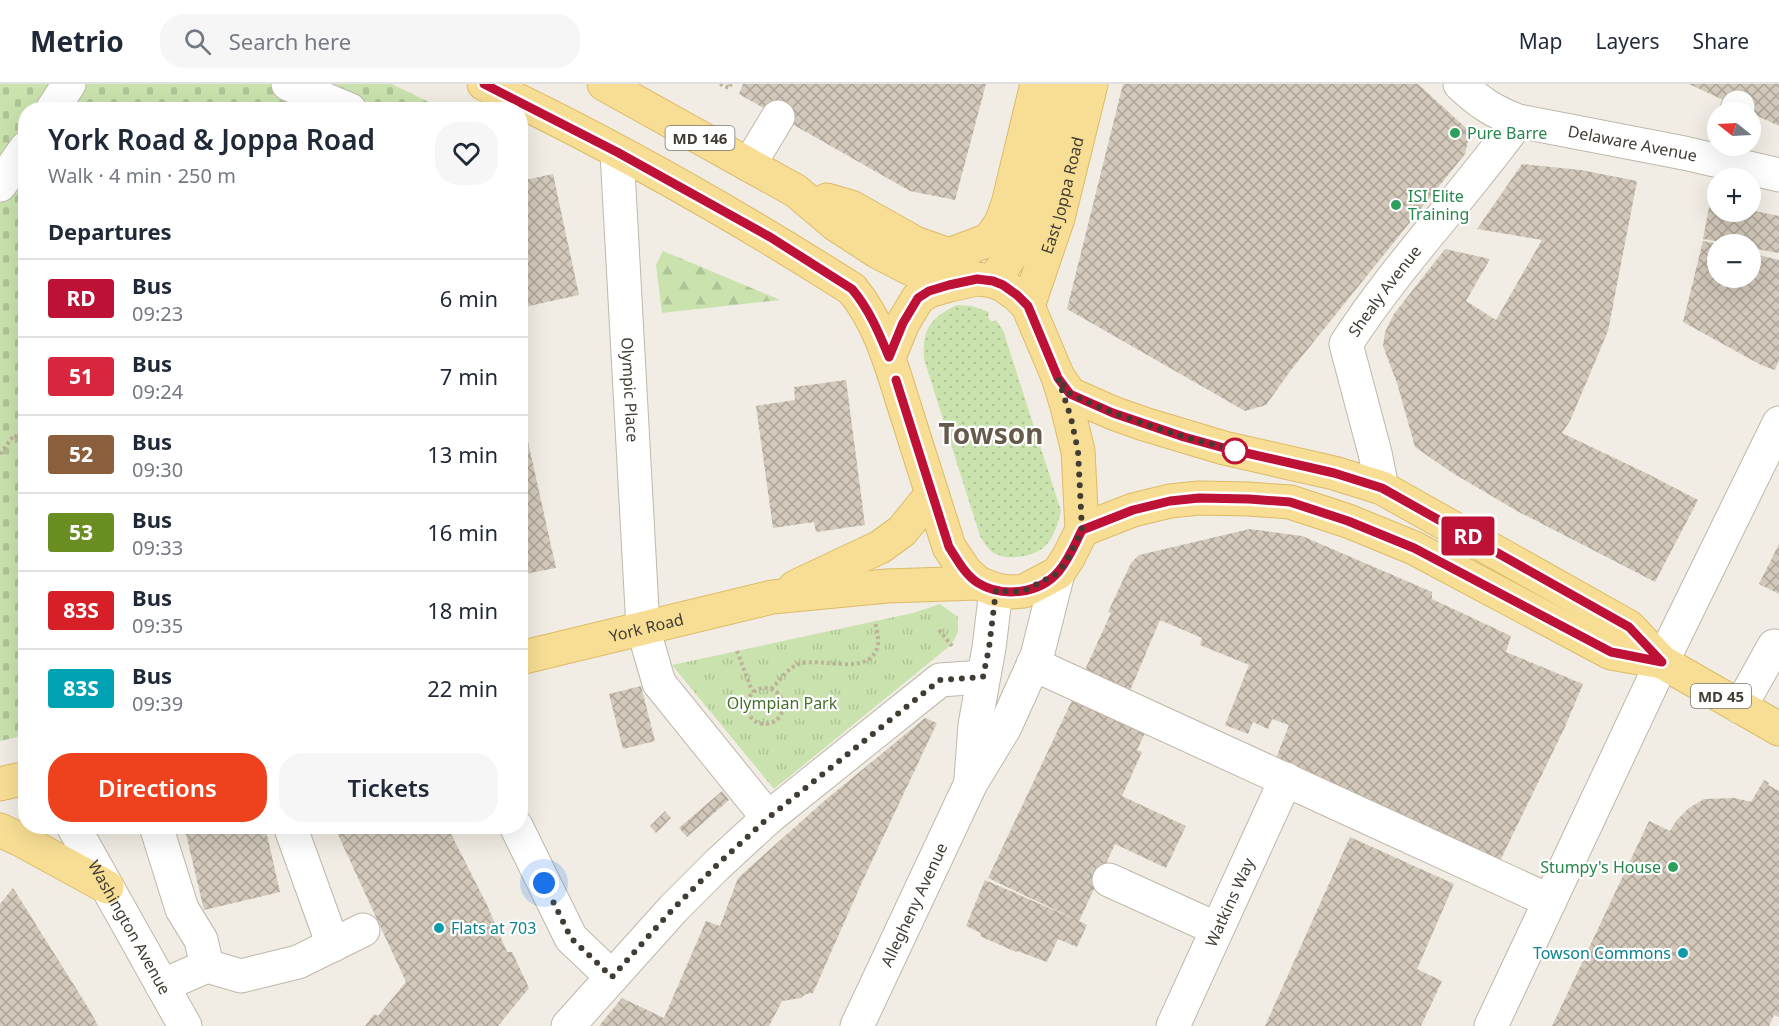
<!DOCTYPE html>
<meta charset="utf-8">
<style>
:root{--surface:#fff;--page:#f6f6f7;--text:#1f2937;--muted:#747a83;--line:#e0e1e3;--accent:#ee411e}
body{margin:0;font-family:"Noto Sans",sans-serif;background:var(--page);color:var(--text);height:100vh;display:flex;flex-direction:column;font-size:22px;white-space:nowrap}
*{box-sizing:border-box;margin:0}
p{font-size:20px;color:var(--muted)}
.icon{flex:none;width:33px;height:33px;fill:none;stroke:currentColor;stroke-width:2;stroke-linecap:round;stroke-linejoin:round}
.map{position:relative;flex:1;overflow:hidden}
.side{position:absolute;left:18px;top:18px;width:510px;height:732px;display:flex;flex-direction:column;background:var(--surface);border-radius:24px;box-shadow:0 6px 24px #0002}
.side>*{flex:none}
.badge{padding:0 12px;border-radius:4px;font-size:21px;line-height:39px}
.needle{width:39px;rotate:288deg}
.controls{position:absolute;left:1707px;top:18px;display:grid;gap:12px}
.controls a{display:grid;place-items:center;width:54px;height:54px;border-radius:50%;background:var(--surface);box-shadow:0 6px 24px #0002;font-size:30px}
.you{position:absolute;width:30px;height:30px;margin:-15px;border:4px solid #fff;border-radius:50%;background:#1a73e8;box-shadow:0 0 0 9px #1a73e833}
.map>.badge{position:absolute;translate:-50% -50%;box-shadow:0 0 0 3px #fff}
h2{padding:0 30px;font-size:22px;line-height:54px}
.round{display:grid;place-items:center;flex:none;width:63px;height:63px;border-radius:24px;background:var(--page)}
.summary{display:flex;align-items:center;justify-content:space-between;height:102px;padding:0 30px}
h1{font-size:28px;font-weight:600;line-height:45px}
.primary-button{display:flex;gap:12px;margin-top:auto;padding:12px 30px}
.primary-button a{flex:1;height:69px;border-radius:24px;background:var(--accent);color:#fff;font-size:24px;font-weight:600;line-height:69px;text-align:center}
.primary-button a+a{background:var(--page);color:var(--text)}
ul{padding:0;list-style:none}
li{display:flex;align-items:center;gap:18px;height:78px;padding:0 30px;border-top:2px solid var(--line)}
li div{flex:1}
li b{display:block;font-size:22px}
li em{font-style:normal}
li .badge{min-width:66px;font-weight:700;text-align:center}
header{display:flex;align-items:center;gap:36px;box-sizing:border-box;height:84px;padding:0 30px;background:var(--surface);border-bottom:2px solid var(--line)}
header strong{font-size:28px}
nav{display:flex;gap:33px;margin-inline-start:auto;font-size:21px}
.search{width:420px;height:54px;background:var(--page);display:flex;align-items:center;gap:15px;box-sizing:border-box;padding:0 21px;border-radius:24px;color:var(--muted);font-size:22px}
.map>svg:first-child{display:block}
</style>
<header>
<strong>Metrio</strong>
<div class="search"><svg class="icon" aria-label="search" viewBox="0 0 24 24"><circle cx="10" cy="10" r="6"/><path d="M15 15l6 6"/></svg>Search here</div>
<nav><a>Map</a><a>Layers</a><a>Share</a></nav>
</header>
<div class="map">
<svg width="1779" height="942" viewBox="0 0 1779 942">
<defs>
<pattern id="grass-dots" width="8" height="8" patternUnits="userSpaceOnUse" patternTransform="scale(1.5)"><rect width="8" height="8" fill="#cae3ae"/><path d="M2 2h.1M6 6h.1" fill="none" stroke="#afc496" stroke-width="1.8" stroke-linecap="round"/></pattern>
<pattern id="forest-firs" width="22" height="20" patternUnits="userSpaceOnUse" patternTransform="scale(1.5)"><rect width="22" height="20" fill="#cae3ae"/><path d="M5 1l3.5 6h-7zM16 11l3.5 6h-7z" fill="#afc496"/></pattern>
<pattern id="cemetery-stones" width="16" height="16" patternUnits="userSpaceOnUse" patternTransform="scale(1.5)"><rect width="16" height="16" fill="#cae3ae"/><path d="M2 7V4a2 2 0 0 1 4 0v3zM10 15v-3a2 2 0 0 1 4 0v3z" fill="#afc496"/></pattern>
<pattern id="park-tufts" width="24" height="20" patternUnits="userSpaceOnUse" patternTransform="scale(1.5)"><rect width="24" height="20" fill="#cae3ae"/><path d="M3 7l-1-3M5 7V3M7 7l1-3M15 17l-1-3M17 17v-4M19 17l1-3" fill="none" stroke="#afc496"/></pattern>
<pattern id="building-cross-hatch" width="8" height="8" patternUnits="userSpaceOnUse" patternTransform="scale(1.5)"><rect width="8" height="8" fill="#d2c9ba"/><path d="M0 0l8 8M0 8l8-8" fill="none" stroke="#aca498"/></pattern>
</defs>
<rect width="100%" height="100%" fill="#f1ede4"/>
<path fill="url(#grass-dots)" d="M957,221L972,222L989,228L988,234L992,238L996,236L1003,246L1061,427C1054,455 1047,471 1015,473C1008,474 998,472 992,468C987,464 983,457 980,452L924,275C922,245 930,234 957,221Z"/>
<path fill="url(#forest-firs)" d="M663,167L780,216L662,229L656,181Z"/>
<path fill="url(#cemetery-stones)" d="M0,0H392L441,24V26H26V651L0,657Z"/>
<path fill="url(#park-tufts)" d="M940,520L958,533V548L951,561L774,705L672,581L913,529Z"/>
<g fill="url(#building-cross-hatch)">
<path d="M743,0H986L955,116L910,107L739,10Z"/>
<path d="M1123,0H1418L1467,45L1468,57L1465,70L1291,286L1266,321L1245,327L1067,225Z"/>
<path d="M1689,0H1779V42Z"/>
<path d="M1522,80L1581,86L1637,97L1608,247L1570,337L1562,349L1648,390L1698,416L1655,498L1517,427L1451,388L1415,363L1397,299L1383,262L1385,248L1394,230L1445,165L1490,175L1466,217L1496,236L1542,156L1477,145Z"/>
<path d="M553,90L579,211L520,224V97Z"/>
<path d="M1710,118L1718,120V128L1750,126L1779,132V169L1750,164V160H1733L1703,155Z"/>
<path d="M1703,157L1718,160V194H1750V169L1779,176V276L1775,286L1761,281L1683,238Z"/>
<path d="M846,296L865,441L816,448L814,438L773,444L756,322L795,316L794,303Z"/>
<path d="M520,322L556,484L520,491Z"/>
<path d="M1250,445L1302,452L1432,508V515L1511,552L1506,568L1583,600L1564,645L1499,779L1275,677L1289,641L1272,635L1268,645L1253,638L1248,650L1225,641L1249,581L1200,561L1202,554L1160,536L1129,609L1084,588L1111,529L1108,528L1131,479L1139,471Z"/>
<path d="M1779,460V510L1759,500Z"/>
<path d="M641,602L655,657L623,665L609,610Z"/>
<path d="M1074,612L1146,647L1137,666L1142,668L1122,712L1186,742L1166,784L1115,760L1079,837L1087,841L1077,863L1058,855L1047,878L1017,867L1016,868L980,852L981,849L966,842L985,796L1077,836L988,794Z"/>
<path d="M925,634L937,639L863,796L813,909L806,910L801,914L782,917L769,942H599L622,914L664,934L706,837L720,842L738,794L823,718Z"/>
<path d="M1764,696L1769,699L1768,701L1779,707V933L1774,931L1769,942H1552L1649,737L1670,747L1676,737L1689,724L1704,715L1735,714L1751,718Z"/>
<path d="M722,707L729,716L687,753L679,744Z"/>
<path d="M665,727L671,734L656,749L650,742Z"/>
<path d="M184,742H265L280,808L204,826Z"/>
<path d="M334,742H447L487,821L507,868H512L529,904L498,942H365L374,930L378,932L406,898Z"/>
<path d="M1350,753L1454,800L1417,885L1442,897L1421,942H1265Z"/>
<path d="M13,804L89,925L98,942H0V820Z"/>
</g>
<g fill="none" stroke-linecap="round" stroke-linejoin="round">
<g stroke="#bfb8aa" stroke-width="35">
<g id="minor">
<path d="M288,0L350,26"/>
<path id="s1" d="M1460,0C1479,18 1492,27 1518,37L1684,69L1779,91"/>
<path d="M52,26L69,0"/>
<path d="M1736,28L1738,23"/>
<path id="s2" d="M617,68L643,544L659,599L768,734"/>
<path d="M749,81L778,33"/>
<path d="M0,101L26,64"/>
<path id="s3" d="M1382,404L1375,369L1346,260C1397,181 1463,113 1518,37"/>
<path d="M1033,580L1550,817"/>
<path d="M1740,623L1774,562L1779,565"/>
<path d="M971,695L975,641L989,564L996,506"/>
<path id="s4" d="M73,742L185,942"/>
<path d="M156,742L182,825L201,856L207,882"/>
<path d="M290,742L333,861"/>
<path d="M516,742L571,854L612,893"/>
<path d="M1109,796L1217,845"/>
<path d="M162,902L207,882L241,892L298,878L363,846"/>
<path d="M568,942L673,825L718,780L768,734L940,596L983,593"/>
<path id="s5" d="M857,942L971,699L1005,643L1037,572L1058,489"/>
<path id="s6" d="M1173,942L1286,695"/>
<path d="M1491,942L1662,578L1779,339"/>
</g>
</g>
<g stroke="#dcbb67" stroke-width="35">
<g id="major">
<path d="M484,0C611,60 734,130 852,205C882,241 893,288 907,331C921,375 935,419 949,463L965,487L978,499L996,506L1011,508L1024,507L1058,489L1068,474L1082,446L1078,367L1067,322L1058,293L1028,222L1017,211L1003,201L993,197L977,195L949,201L929,207L918,214L903,239L889,273"/>
<path d="M604,0L796,107L835,140L878,168L909,184L949,201"/>
<path d="M827,116L851,123L915,159L949,171L964,185"/>
<path d="M949,171L989,156L1001,139L1008,120L1037,0"/>
<path d="M993,197L1015,166L1033,127L1064,0"/>
<path id="s7" d="M1028,222L1058,134L1091,0"/>
<path d="M1058,293L1070,310L1113,329L1144,340L1224,364L1334,389L1382,404L1629,543L1662,578L1779,645"/>
<path d="M1082,446L1133,426L1170,417L1199,414L1249,415L1290,418L1348,437L1414,464L1611,569L1662,578"/>
<path d="M795,503L880,463L902,447L932,410"/>
<path id="s8" d="M520,574L772,513L887,502L978,499"/>
<path d="M0,700L26,694"/>
<path d="M0,746L21,756L107,803"/>
</g>
</g>
<g stroke="#bdb199" stroke-width="4" stroke-dasharray="3 3" stroke-linecap="butt">
<path d="M720,0L729,4L731,0"/>
<path d="M0,370L14,351L26,358"/>
<path d="M939,546L952,562"/>
<path d="M737,567L751,604L754,608"/>
<circle cx="765" cy="622" r="18"/>
<path d="M771,605C780,597 787,584 799,580C820,572 872,595 878,560C879,553 876,544 875,537"/>
</g>
<use href="#minor" stroke="#fff" stroke-width="33"/>
<use href="#major" stroke="#f8de95" stroke-width="33"/>
</g>
<g fill="none" stroke-linecap="round" stroke-linejoin="round">
<g stroke="#fff" stroke-width="14">
<path id="line" d="M484,0L617,68L770,153L852,205C869,225 879,249 889,273L903,239L918,214L929,207L949,201L977,195L993,197L1003,201L1017,211L1028,222L1058,294L1070,310L1113,329L1184,353L1224,364L1334,389L1382,404L1629,543L1662,578L1611,568L1414,464L1348,437L1290,418L1249,415L1199,414L1170,417L1133,426L1082,446C1075,460 1069,475 1059,487C1040,510 1003,514 978,499C965,491 957,475 949,463L896,296"/>
</g>
<use href="#line" stroke="#be1136" stroke-width="9"/>
<path stroke="#423d34" stroke-width="6" stroke-dasharray="0 10.8" d="M544,799L571,854L612,893L673,825L718,780L768,734L940,596L983,593L989,564L996,506L1011,508L1024,507L1058,489L1068,474L1082,446L1078,367L1071,334L1058,294L1070,310L1113,329L1184,353L1246,369L1235,367"/>
</g>
<g fill="#2e9e5b" stroke="#fff" stroke-width="2">
<circle cx="1455" cy="49" r="6"/>
<circle cx="1396" cy="121" r="6"/>
<circle cx="1673" cy="783" r="6"/>
</g>
<circle fill="#fff" stroke="#be1136" stroke-width="3" cx="1235" cy="367" r="12"/>
<g fill="#0f9aa8" stroke="#fff" stroke-width="2">
<circle cx="439" cy="844" r="6"/>
<circle cx="1683" cy="869" r="6"/>
</g>
<g text-anchor="middle" dominant-baseline="central" stroke-width="4.5" stroke-linejoin="round" paint-order="stroke">
<g fill="#fff" stroke="#7b7771" stroke-width="1.5">
<rect x="665.5" y="42" width="69" height="24" rx="4.5"/>
<rect x="1691" y="600" width="60" height="24" rx="4.5"/>
</g>
<g font-size="15" font-weight="bold" fill="#423d34">
<text x="700" y="54">MD 146</text>
<text x="1721" y="612">MD 45</text>
</g>
<g font-size="16" fill="#27864d" stroke="#fff" text-anchor="start">
<text x="1467" y="49">Pure Barre</text>
<text x="1408" y="112">ISI Elite<tspan x="1408" dy="18">Training</tspan></text>
<text x="1661" y="783" text-anchor="end">Stumpy's House</text>
</g>
<g font-size="16" fill="#423d34" stroke="#fff">
<text stroke="none"><textPath href="#s1" startOffset="186">Delaware Avenue</textPath></text>
<text stroke="none"><textPath href="#s7" startOffset="116">East Joppa Road</textPath></text>
<text stroke="none"><textPath href="#s3" startOffset="214">Shealy Avenue</textPath></text>
<text stroke="none"><textPath href="#s2" startOffset="238">Olympic Place</textPath></text>
<text stroke="none"><textPath href="#s8" startOffset="130">York Road</textPath></text>
<text stroke="none"><textPath href="#s6" startOffset="136">Watkins Way</textPath></text>
<text stroke="none"><textPath href="#s5" startOffset="134">Allegheny Avenue</textPath></text>
<text stroke="none"><textPath href="#s4" startOffset="116">Washington Avenue</textPath></text>
</g>
<g font-size="16" fill="#44702b" stroke="#fff">
<text x="782" y="619">Olympian Park</text>
</g>
<g font-size="16" fill="#0d838f" stroke="#fff" text-anchor="start">
<text x="451" y="844">Flats at 703</text>
<text x="1671" y="869" text-anchor="end">Towson Commons</text>
</g>
<g font-size="28" font-weight="bold" fill="#655b4c" stroke="#fff">
<text x="991" y="349">Towson</text>
</g>
</g>
</svg>
<div class="controls">
<a><svg class="needle" viewBox="-14 -14 28 28"><path d="M0-13l5 13h-10z" fill="#e53935"/><path d="M0 13l5-13h-10z" fill="#747a83"/></svg></a>
<a>+</a>
<a>−</a>
</div>
<div class="you" style="left:544px;top:799px"></div>
<b class="badge" style="left:1468px;top:452px;background:#be1136;color:#fff">RD</b>
<section class="side">
<div class="summary"><div><h1>York Road &amp; Joppa Road</h1><p>Walk · 4 min · 250 m</p></div><a class="round"><svg class="icon" aria-label="heart" viewBox="0 0 24 24"><path d="M12 20l-8-8c-3-5 5-10 8-4 3-6 11-1 8 4z"/></svg></a></div>
<h2>Departures</h2>
<ul>
<li><span class="badge" style="background:#be1136;color:#fff">RD</span><div><b>Bus</b><p>09:23</p></div><em>6 min</em></li>
<li><span class="badge" style="background:#d7263d;color:#fff">51</span><div><b>Bus</b><p>09:24</p></div><em>7 min</em></li>
<li><span class="badge" style="background:#8b5e3c;color:#fff">52</span><div><b>Bus</b><p>09:30</p></div><em>13 min</em></li>
<li><span class="badge" style="background:#6b8e23;color:#fff">53</span><div><b>Bus</b><p>09:33</p></div><em>16 min</em></li>
<li><span class="badge" style="background:#d61f26;color:#fff">83S</span><div><b>Bus</b><p>09:35</p></div><em>18 min</em></li>
<li><span class="badge" style="background:#00a3b4;color:#fff">83S</span><div><b>Bus</b><p>09:39</p></div><em>22 min</em></li>
</ul>
<div class="primary-button"><a>Directions</a><a>Tickets</a></div>
</section>
</div>
